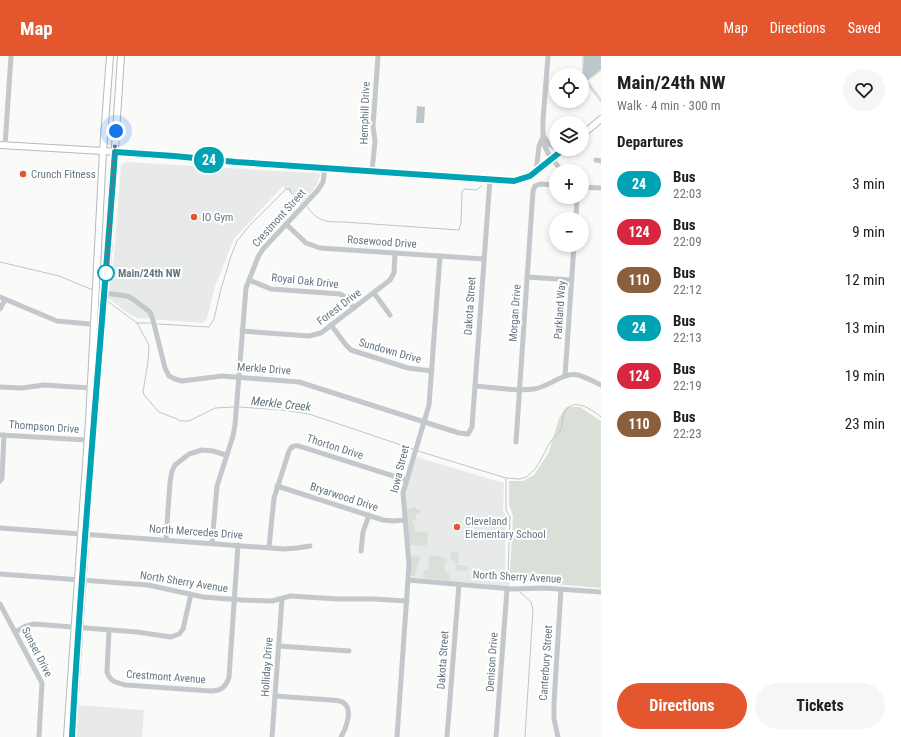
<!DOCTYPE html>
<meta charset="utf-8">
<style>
:root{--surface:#fff;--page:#f6f6f6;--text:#202124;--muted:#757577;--accent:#e4572e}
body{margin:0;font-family:"Roboto Condensed",sans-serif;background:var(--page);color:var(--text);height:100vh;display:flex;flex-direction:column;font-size:15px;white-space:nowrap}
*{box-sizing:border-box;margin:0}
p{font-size:13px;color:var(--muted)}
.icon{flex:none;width:22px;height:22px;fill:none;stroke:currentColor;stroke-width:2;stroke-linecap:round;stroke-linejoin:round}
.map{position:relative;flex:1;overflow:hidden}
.sheet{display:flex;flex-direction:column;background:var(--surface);width:300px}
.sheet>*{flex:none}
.badge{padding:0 8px;border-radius:13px;font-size:14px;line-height:26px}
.buttons{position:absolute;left:549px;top:12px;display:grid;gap:8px}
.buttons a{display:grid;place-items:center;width:40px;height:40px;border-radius:50%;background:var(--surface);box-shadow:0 2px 6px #0003;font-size:20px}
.you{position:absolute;width:20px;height:20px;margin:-10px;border:3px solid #fff;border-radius:50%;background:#1a73e8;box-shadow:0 0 0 6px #1a73e833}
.map>.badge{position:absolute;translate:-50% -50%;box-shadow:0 0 0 2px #fff}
h2{padding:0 16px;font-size:15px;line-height:36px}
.round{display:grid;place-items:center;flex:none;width:42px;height:42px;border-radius:21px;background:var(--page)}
.overview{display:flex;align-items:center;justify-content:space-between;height:68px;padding:0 16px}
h1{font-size:19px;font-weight:700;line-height:30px}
.cta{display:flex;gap:8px;margin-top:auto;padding:8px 16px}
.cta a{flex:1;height:46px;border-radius:24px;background:var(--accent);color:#fff;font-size:16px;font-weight:700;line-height:46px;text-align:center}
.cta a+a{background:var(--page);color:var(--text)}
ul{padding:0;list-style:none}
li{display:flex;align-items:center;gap:12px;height:48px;padding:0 16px}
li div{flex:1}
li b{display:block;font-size:15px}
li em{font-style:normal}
li .badge{min-width:44px;font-weight:700;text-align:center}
header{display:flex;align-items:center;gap:24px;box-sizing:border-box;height:56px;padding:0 20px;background:var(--accent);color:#fff}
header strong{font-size:19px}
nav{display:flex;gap:22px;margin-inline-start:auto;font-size:14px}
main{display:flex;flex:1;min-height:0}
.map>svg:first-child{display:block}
</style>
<header>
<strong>Map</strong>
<nav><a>Map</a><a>Directions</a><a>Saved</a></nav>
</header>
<main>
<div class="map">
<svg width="601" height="681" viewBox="0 0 601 681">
<rect width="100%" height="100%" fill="#fafaf8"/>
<g fill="#e8e9e9">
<path d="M127,106L293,116L318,117L320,119L317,129L301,148L283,130L234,183L215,231L207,262L204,266L201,267L137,262L129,258L107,241L109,236L114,199L121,110L123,107Z"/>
<path d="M416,401L504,427L503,455L506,459L505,514L506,518L511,520L509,530L412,522L405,442L407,431Z"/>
<path d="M78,649L144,654L142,681H76Z"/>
</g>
<g fill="#dadfd7">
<path d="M582,0H601V15L588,25L601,42V47L582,22Z"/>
<path d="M566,351H580L601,365V532L517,525L510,517L513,460L509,448V425H523L534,419L549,396L559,362Z"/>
<path d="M416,451V453H420V458H417L416,460L415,464H413V469H415V475L428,477L427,492L424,490L410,489L406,453Z"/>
<path d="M451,496L459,497L458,507H455L454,504L452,505L450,498Z"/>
<path d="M411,500L420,501L414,521L411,519Z"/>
<path d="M430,500C437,499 445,500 447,507H444L445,516L449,517L450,524L423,522L424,514L427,515L430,507L428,504Z"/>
<path d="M455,508L468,510L467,515L456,514Z"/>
</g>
<g fill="#bbc7cb">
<path d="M584,0H601V13L586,25L583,20Z"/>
<path d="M417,50L425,51L424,67H416Z"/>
</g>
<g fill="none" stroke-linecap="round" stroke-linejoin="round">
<g stroke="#bbc7cb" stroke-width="1">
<path d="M307,151C319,166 325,166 344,166L459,174L461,167L462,136L464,133L477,134L481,130"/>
<path d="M0,206L59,220L93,234"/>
<path d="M106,244L137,267L149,289L148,306L143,336L144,339L159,356L177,363L180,365H189L215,352L234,351"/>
<path d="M137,267H151"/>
<path d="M158,268L209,271L214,263L221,233L231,200L237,185L249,170L286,133H290L291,137L302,147"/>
<path d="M239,351L283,354L309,358L413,393"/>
<path d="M418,395L506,422C510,422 515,423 519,423C536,421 542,399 550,387C552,382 557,379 560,375C563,370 562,362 564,357C573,340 591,353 601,361"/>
<path d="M506,423V454L510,461L508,515"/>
<path d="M520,536L531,546L533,553L525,681"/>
</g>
<g stroke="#b5babe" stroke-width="8">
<g id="major">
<path d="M582,79L601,63"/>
<path d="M0,89L103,95L174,100L236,106L510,125C531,125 548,105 564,93"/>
<path d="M67,681L89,365L103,95L110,0"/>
<path d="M72,681L94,357L108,198L121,0"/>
</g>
</g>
<g stroke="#c3c8cc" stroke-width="5">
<path d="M548,0L543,64V87L549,99L562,115"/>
<path d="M544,81L549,88L556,92"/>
<path d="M5,90L11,0"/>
<path d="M596,104L601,105"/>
<path d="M372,115L375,85L373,70L378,0"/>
<path d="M536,116L539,90L542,83"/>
<path d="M582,131L601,132"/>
<path d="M576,163L577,141"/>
<path d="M286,168L306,187L320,192L484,203"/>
<path d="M527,221L572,224"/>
<path d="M249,224L271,233L340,238L345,241L354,252"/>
<path d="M104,237L127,240L133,243L150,256L153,264L165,312L169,320L175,323L182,325L222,320L299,326L459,377L468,378L472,371L490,123"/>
<path d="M374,237L390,259"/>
<path d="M0,241L57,265L101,269"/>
<path d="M0,253L5,244"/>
<path d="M331,269L346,289L351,294L408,312L432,315"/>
<path d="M242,275L309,280L321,277L390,224L394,217L395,197"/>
<path d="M565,320L574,189"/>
<path d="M475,330C494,331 515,336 534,333C549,331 563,316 578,319C586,321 594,326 601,329"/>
<path d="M0,331L22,332L44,329L90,332"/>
<path d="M0,379L87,384"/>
<path d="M516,386L533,135L535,130L540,128L556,129"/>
<path d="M0,425L2,422L4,379"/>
<path d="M277,430L383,464L394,465L405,464"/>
<path d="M0,472L284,493L297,492L310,490"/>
<path d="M166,483L170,426L172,415L175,409L189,398L202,394L213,395L226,399"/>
<path d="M212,487L217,430L233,380L235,369L246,232L258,201L263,193L318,134L323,126L325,112"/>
<path d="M269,491L274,442L289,395C292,389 296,389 302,391L406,424"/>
<path d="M361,495L363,476L369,459"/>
<path d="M0,518L148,529L203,541L242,544L272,545L290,540L339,543H374L407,545"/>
<path d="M408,524L512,533L544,532L601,536"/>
<path d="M0,548L42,627L39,681"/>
<path d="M109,574L107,616C110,626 117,627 126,629L211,635C221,635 226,631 229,621L238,489"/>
<path d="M15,576L26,570L34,568L137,576L171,581L179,578L183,573L191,538"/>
<path d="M279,590L349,595"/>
<path d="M275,640L331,644C335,644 340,644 344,647C353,654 346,673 341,681"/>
<path d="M272,681L282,543"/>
<path d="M397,681L409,509L403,437L429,349L440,200"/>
<path d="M447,681L459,528"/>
<path d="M496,681L507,533"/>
<path d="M558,681L554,663V647L561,533"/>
</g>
<use href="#major" stroke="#fff" stroke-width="6"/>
</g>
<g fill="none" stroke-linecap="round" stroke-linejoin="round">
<g stroke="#fff" stroke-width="9">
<path id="line" d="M72,681C82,486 101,291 115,96L174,100L236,106L514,125L530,120L564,93"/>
</g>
<use href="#line" stroke="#00a3b4" stroke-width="6"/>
<path stroke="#657683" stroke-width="4" stroke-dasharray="0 7.2" d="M106,217V222L116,75"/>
</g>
<g fill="#e4572e" stroke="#fff" stroke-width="1.5">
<circle cx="23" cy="118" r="4"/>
<circle cx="194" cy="161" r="4"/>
<circle cx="457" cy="471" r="4"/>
</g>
<circle fill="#fff" stroke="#00a3b4" stroke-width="2" cx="106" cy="217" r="8"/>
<g text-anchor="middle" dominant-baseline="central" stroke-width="4" stroke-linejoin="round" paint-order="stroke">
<g font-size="11" fill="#657683" stroke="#fff">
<text transform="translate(365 57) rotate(-88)">Hemphill Drive</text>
<text transform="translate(279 162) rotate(-48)">Crestmont Street</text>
<text transform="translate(382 186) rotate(4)">Rosewood Drive</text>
<text transform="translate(305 225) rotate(6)">Royal Oak Drive</text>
<text transform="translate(470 250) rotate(-86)">Dakota Street</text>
<text transform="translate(339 251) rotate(-37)">Forest Drive</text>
<text transform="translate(560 254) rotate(-86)">Parkland Way</text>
<text transform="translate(515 257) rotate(-86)">Morgan Drive</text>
<text transform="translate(390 295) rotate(16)">Sundown Drive</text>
<text transform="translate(264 313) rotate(4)">Merkle Drive</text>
<text transform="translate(44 371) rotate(4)">Thompson Drive</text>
<text transform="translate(335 391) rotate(18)">Thorton Drive</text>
<text transform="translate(400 413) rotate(-76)">Iowa Street</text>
<text transform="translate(344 441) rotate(18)">Bryarwood Drive</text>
<text transform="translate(196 476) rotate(4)">North Mercedes Drive</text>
<text transform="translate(517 521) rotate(3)">North Sherry Avenue</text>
<text transform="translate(184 526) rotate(9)">North Sherry Avenue</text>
<text transform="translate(37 596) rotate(63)">Sunset Drive</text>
<text transform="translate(443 604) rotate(-86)">Dakota Street</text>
<text transform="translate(492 606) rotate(-86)">Denison Drive</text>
<text transform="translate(546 607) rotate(-86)">Canterbury Street</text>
<text transform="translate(267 611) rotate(-86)">Holliday Drive</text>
<text transform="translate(166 621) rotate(4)">Crestmont Avenue</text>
</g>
<g font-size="11" fill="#657683" stroke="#fff" text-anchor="start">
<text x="31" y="118">Crunch Fitness</text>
<text x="202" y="161">IO Gym</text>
<text x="465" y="465">Cleveland<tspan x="465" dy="13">Elementary School</tspan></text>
</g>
<g font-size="11" font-weight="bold" fill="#657683" stroke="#fff" text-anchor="start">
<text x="118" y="217">Main/24th NW</text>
</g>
<g font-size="12" font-style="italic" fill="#60757c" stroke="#fff">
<text transform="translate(281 348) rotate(6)">Merkle Creek</text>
</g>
</g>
</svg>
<div class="buttons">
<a><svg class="icon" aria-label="locate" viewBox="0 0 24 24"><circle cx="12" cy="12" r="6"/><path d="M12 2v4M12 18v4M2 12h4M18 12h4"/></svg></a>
<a><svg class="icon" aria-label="layers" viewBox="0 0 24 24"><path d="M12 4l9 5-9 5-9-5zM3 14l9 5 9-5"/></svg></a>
<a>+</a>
<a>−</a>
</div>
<div class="you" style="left:116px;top:75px"></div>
<b class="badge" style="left:209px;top:104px;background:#00a3b4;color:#fff">24</b>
</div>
<section class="sheet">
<div class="overview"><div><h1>Main/24th NW</h1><p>Walk · 4 min · 300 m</p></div><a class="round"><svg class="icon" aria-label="heart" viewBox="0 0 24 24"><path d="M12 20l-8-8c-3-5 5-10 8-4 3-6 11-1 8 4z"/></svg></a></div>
<h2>Departures</h2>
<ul>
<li><span class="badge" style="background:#00a3b4;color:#fff">24</span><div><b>Bus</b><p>22:03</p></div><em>3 min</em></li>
<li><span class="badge" style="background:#d7263d;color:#fff">124</span><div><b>Bus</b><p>22:09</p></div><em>9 min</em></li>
<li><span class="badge" style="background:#8b5e3c;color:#fff">110</span><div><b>Bus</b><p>22:12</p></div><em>12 min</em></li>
<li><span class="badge" style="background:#00a3b4;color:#fff">24</span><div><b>Bus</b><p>22:13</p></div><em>13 min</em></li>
<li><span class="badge" style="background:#d7263d;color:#fff">124</span><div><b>Bus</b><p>22:19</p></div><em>19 min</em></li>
<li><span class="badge" style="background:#8b5e3c;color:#fff">110</span><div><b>Bus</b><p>22:23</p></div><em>23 min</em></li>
</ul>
<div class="cta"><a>Directions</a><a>Tickets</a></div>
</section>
</main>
